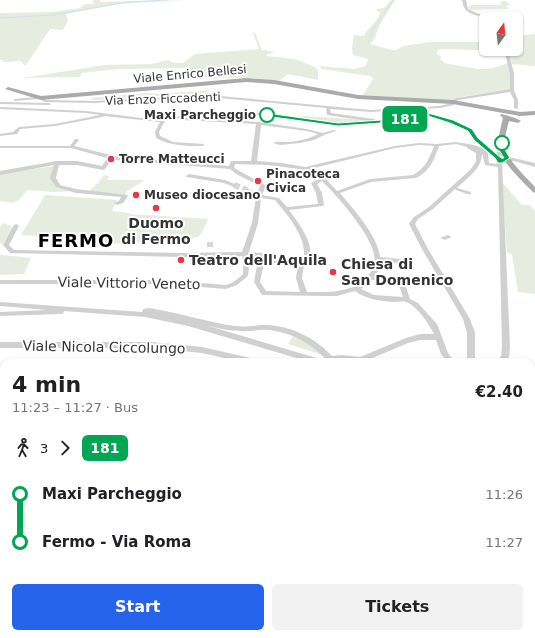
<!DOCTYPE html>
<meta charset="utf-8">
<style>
:root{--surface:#fff;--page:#f2f2f2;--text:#202124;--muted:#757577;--accent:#2563eb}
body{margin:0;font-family:"DejaVu Sans",sans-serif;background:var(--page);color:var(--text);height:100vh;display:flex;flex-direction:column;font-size:15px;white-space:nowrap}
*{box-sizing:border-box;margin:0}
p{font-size:13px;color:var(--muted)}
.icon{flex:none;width:22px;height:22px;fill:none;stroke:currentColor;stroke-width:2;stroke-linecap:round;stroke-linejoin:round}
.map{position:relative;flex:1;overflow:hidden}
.sheet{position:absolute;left:0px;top:358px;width:535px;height:280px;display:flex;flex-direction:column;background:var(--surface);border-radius:12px 12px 0 0;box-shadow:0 1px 3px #0004}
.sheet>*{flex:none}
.badge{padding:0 8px;border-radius:6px;font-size:14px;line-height:26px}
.needle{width:26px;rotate:15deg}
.controls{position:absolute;left:479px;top:12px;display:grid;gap:8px}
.controls a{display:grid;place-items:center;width:44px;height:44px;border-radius:6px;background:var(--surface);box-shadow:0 1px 3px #0004;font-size:20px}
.map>.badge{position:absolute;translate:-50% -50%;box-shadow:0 0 0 2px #fff}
.legs{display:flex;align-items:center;gap:6px;height:44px;padding:0 12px;font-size:13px}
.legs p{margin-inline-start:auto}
.head{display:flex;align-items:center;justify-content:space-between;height:68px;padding:0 12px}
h1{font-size:22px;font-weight:700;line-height:30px}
.action{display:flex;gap:8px;margin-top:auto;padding:8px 12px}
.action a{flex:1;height:46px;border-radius:6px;background:var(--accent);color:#fff;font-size:16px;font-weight:700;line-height:46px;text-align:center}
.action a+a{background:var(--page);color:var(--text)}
ul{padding:0 12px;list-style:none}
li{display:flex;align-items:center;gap:14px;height:48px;font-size:15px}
li i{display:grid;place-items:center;width:6px;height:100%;margin:0 5px;background:currentColor}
li i::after{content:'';width:10px;height:10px;margin:-5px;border:3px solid;border-radius:50%;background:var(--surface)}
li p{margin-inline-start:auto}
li:first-child i{background:linear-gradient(#0000 50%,currentColor 0)}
li:last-child i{background:linear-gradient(currentColor 50%,#0000 0)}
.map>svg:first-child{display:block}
</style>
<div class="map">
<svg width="535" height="638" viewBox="0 0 535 638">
<rect width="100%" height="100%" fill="#fff"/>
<g fill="#e6ecdf">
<path d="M93,0H99L101,2L185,0L118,4L66,14L68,21L63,30L50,29L26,65H24L21,61L2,62L4,60H0V13L53,12L80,8L85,4H94Z"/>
<path d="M392,0H395L379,26L374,40L370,44L392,50H397L403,46L431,42H486V49H506L508,56L480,50L438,49L437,54L442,57L440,59L444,62V63L477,69H490L508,63L511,74L510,89L460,97L451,101L363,95L373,79L371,76L321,69L320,66L354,69L366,66L368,59L353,55L352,48L354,35L364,36C368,27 377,23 380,13L376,9L384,8Z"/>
<path d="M504,0L511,5L506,6L509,9L470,10L468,7L471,5H500L501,4L500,2L505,1Z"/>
<path d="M253,33H255L262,50L276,52L267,54V56L295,59L315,67L318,70V80L288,74L279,81L255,78L187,77L186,69L182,68L119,69L81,73L80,77L22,78L105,65L152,64L168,60L174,63H183L195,54L259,49Z"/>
<path d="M535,34V66L512,64L508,49H516V36Z"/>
<path d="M209,90L204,93L93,100L91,98L145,93L159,94Z"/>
<path d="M306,116L366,120L367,122L332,123L300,117Z"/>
<path d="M54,166L52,178L57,186L73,191L54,192L27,190C17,203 16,204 0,201V174Z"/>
<path d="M104,175L109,176L107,180H145L127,191L125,196L88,192L99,182Z"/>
<path d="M502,182L522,205H530L535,211V294L518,292L512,254L507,253Z"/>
<path d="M45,195L117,200L112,211L129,213V214L208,219C206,224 203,232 199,236C192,242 118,243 103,244L101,240L21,235Z"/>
<path d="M3,223L11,226V229L3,244L0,243V227Z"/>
<path d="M0,255H2L31,258L24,274L0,275Z"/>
<path d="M293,336L318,347L326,356L288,344Z"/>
<path d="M531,508L533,511L535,510V556L531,554Z"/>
<path d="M143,634H324L323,638H142Z"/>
</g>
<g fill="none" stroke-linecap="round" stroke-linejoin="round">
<g stroke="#cfe2ee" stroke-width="1">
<path d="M0,18L52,15L128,2L168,0"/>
<path d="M368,43L374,28L393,0"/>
</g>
<g stroke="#d6d6d6" stroke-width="6" stroke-dasharray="6 3" stroke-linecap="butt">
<path d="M234,185L247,190"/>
<path d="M210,242V247"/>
<path d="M245,254L246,267"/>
</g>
<g fill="#d0d0d0" fill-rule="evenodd">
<path d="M462,0H466L468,9L479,14L517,19C508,19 471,19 465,9C463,7 463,3 462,0Z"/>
<path d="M485,25H486V28L483,30L486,31V34L479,30Z"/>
<path d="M504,49H508L514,74V90L518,100V109L514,108V100L510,92L458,100L454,103L455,105L440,108L371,112L330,109L331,113L374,119L376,120L396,119L430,113L472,129L478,138L496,154L497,152H501L502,153L500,157L501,159L509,157L535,163V167L514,161H502L510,347L509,357L505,362H497L501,356L502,347L498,167L485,165L482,153C482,169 468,177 457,188L471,192V194H467L456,190L455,189L433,209L418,219L415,224L428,249L470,319L475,333V362H467V333L463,319L422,249L409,224L414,217L429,207L471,169L476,161V153L467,148V147L456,144L439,146C434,160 430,171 416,178L371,182L340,193C354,210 378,236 380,257L400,259L403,261L400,263L380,261L378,271L375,276L404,281L410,299L418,303L437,324L448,353L455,362H447L441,354L436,340H420L408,343L363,362L343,361L328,362C313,344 290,331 266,330C258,329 250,332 242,331C229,331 217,328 205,325L320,359L323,360L324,362H310L188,326L145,317L64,311L63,314H61L0,316V312L47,310L0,306V302L142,312L143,309L149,308C175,312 201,320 227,325C235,326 244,327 252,326C257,326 262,324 267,325C292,326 315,338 332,356L343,355L360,357L406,338L420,334H434C430,325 416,305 406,302C402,301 397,302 393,302C380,301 366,299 355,291L337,296H325L262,295L254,282L258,260L257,256L183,257L10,253L3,245L13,226L16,224L19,226L9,245L14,250L183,253L242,252L252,223L256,197L245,191V189H249L257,193L260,186L256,183L259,181L266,186L262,195L279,198L287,207L318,204L316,193L311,183L319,179L299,169L268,165L235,164L234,168L256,180L257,181L254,183L236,174L230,169L116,160L110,162L105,169L103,170L77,165H59L56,178L60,185L76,189L127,195L128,196L123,203L117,205L114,203L119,201L121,197L76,193L56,187L50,178L54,165L0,175V171L57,161H77L102,166L106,160L111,159L71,148H0V146H70L75,139H77L79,140L74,146L119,157L229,166L231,161H251L256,124L182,120L180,118L165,121L159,132L160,136L173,142L204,144V145L202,146C186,146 171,146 156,138L155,132L160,122L104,116L102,117L55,126L20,129L17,134L0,136V134L13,132L19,127L55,124L100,115L86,113L0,109V107L86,111L157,120L204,112H252L338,123L368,121L327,115L326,108L209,97L94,103L44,102L39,98L41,97L45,100L94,101L209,95L371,110L440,106L452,103L451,101L457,98L510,89V74ZM204,114H252L338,125L396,121L428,115L468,131L474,140L495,158L497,164L489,163L488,153L482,148L474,145L456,142L437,144L419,143L395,146L305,167L282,163L257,161L261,125L307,131L318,134C309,139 299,141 289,142C283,142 277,141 273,143L280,145L300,143L314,140L324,135L336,131L334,130L322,133L307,129L259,122L184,118ZM419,145L434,146C429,159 425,169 413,175L370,179L337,191L325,178L310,169L395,148ZM322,181C338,197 369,232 374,254C377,271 363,285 347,289C334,293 320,292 307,292L302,278L304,265L308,264C317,246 300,225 289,210L323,206L324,205L322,193L317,184ZM261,198L275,200C288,216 309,239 303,261L264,258L262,253L249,252L258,223ZM264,262L298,265L296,278L300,292L266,291L260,282ZM372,280L399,285L403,297L374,295L361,289Z"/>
<path d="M36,97L38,98V99L15,101L13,100L15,99Z"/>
<path d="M0,102L49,103L51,104L49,105L0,104Z"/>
<path d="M189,174L225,180L237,185L234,187L224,183L187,177L186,176Z"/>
<path d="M448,235L450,236L451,237L450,238L444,240L441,238L442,237Z"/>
<path d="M246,265L249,267L248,276L237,285L226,289L164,284H0V280H164L226,285C233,283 238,279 243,274V267Z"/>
<path d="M0,342H152L202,347L255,359L258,360L259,362H242L202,353L152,348H0Z"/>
<rect x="0" y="371" width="4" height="6"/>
<path d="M531,431L535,433V442L531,440Z"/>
<path d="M535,485V493L531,494V486Z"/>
<path d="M0,491L4,492V500L0,499Z"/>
<path d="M531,586L535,587V597L531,596Z"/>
</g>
<g fill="#ababab" fill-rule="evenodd">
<path d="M246,78L274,80L358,95L453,100L520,112L535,111V115L520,116L453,104L358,99L274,84L246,82L41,100L5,89L8,87L41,96Z"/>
<path d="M501,114C504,114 519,119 521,121L518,123L509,121C507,129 504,138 505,146C506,159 526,177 535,187V193L533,192C523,182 499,160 498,145C498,136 501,127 503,118L500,115Z"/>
<rect x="0" y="383" width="4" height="8"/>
<path d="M531,557L535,558V571L531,570Z"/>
</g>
</g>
<path fill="#00a651" stroke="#fff" d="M267,113L338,123L396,119L428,113L453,120L472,129L478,138L501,158H504L499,150V143L503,142L505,150L510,158L502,163H498L495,158L474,140L468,131L450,123L428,116L396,122L338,126L265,116V114Z"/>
<g fill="#fff" stroke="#00a651" stroke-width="2">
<circle cx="267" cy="115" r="7"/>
<circle cx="502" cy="143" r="7"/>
</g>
<g fill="#e63946" stroke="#fff" stroke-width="1.5">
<circle cx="111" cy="159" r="4"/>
<circle cx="258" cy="181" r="4"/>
<circle cx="136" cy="195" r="4"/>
<circle cx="156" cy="208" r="4"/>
<circle cx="181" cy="260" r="4"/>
<circle cx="333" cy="272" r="4"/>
</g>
<g text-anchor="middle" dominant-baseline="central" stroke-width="4" stroke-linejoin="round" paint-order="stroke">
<g font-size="12" fill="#333" stroke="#fff">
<text transform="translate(190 74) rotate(-5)">Viale Enrico Bellesi</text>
<text transform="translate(163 99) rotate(-2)">Via Enzo Ficcadenti</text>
</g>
<g font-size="12" font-weight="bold" fill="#333" stroke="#fff" text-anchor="end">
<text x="256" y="115">Maxi Parcheggio</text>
</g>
<g font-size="12" font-weight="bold" fill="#333" stroke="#fff" text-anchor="start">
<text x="119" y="159">Torre Matteucci</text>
<text x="266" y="174">Pinacoteca<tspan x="266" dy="14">Civica</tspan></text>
<text x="144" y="195">Museo diocesano</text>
</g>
<g font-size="14" font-weight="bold" fill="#333" stroke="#fff" text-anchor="start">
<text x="156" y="223" text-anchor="middle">Duomo<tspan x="156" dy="16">di Fermo</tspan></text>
<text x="189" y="260">Teatro dell'Aquila</text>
<text x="341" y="264">Chiesa di<tspan x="341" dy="16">San Domenico</tspan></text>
</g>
<g font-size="14" fill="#333" stroke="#fff">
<text transform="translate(129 283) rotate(1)">Viale Vittorio Veneto</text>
<text transform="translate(104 347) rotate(1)">Viale Nicola Ciccolungo</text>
</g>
<g font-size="18" font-weight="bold" letter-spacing="1" fill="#000" stroke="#fff">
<text x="76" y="240">FERMO</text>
</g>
</g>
</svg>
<div class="controls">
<a><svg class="needle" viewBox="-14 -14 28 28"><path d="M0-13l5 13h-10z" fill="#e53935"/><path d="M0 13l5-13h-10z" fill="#757577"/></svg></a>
</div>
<b class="badge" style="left:405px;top:119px;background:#00a651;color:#fff">181</b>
<section class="sheet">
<div class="head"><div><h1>4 min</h1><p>11:23 – 11:27 · Bus</p></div><b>€2.40</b></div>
<div class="legs"><svg class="icon" aria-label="walk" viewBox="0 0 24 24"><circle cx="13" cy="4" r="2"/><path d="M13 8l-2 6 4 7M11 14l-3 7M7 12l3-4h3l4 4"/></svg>3<svg class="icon" aria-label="forward" viewBox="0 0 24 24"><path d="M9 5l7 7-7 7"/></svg><b class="badge" style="background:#00a651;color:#fff">181</b></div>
<ul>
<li><i style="color:#00a651"></i><b>Maxi Parcheggio</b><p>11:26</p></li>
<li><i style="color:#00a651"></i><b>Fermo - Via Roma</b><p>11:27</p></li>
</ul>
<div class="action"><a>Start</a><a>Tickets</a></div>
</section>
</div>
